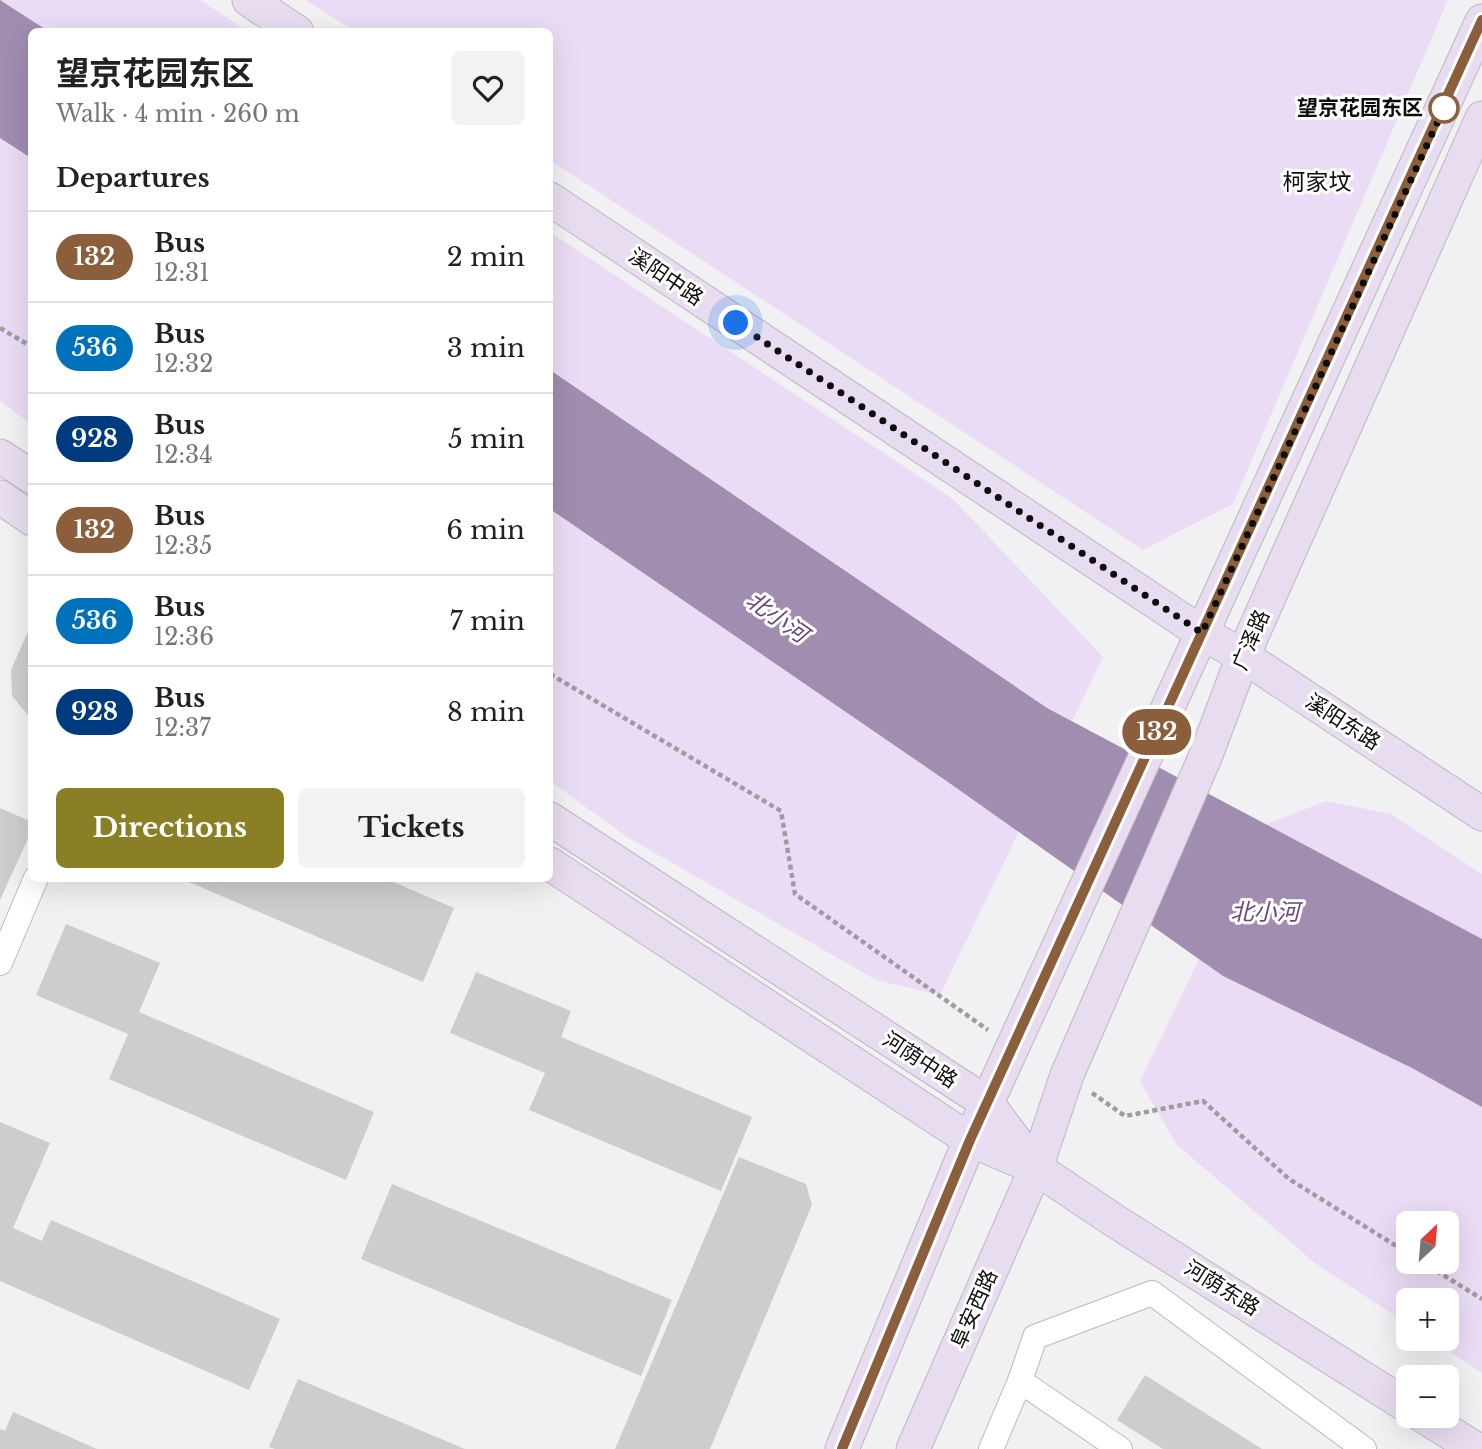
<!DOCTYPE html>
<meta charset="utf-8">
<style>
:root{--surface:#fff;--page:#f2f2f2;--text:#222;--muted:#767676;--line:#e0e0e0;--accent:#8b7f26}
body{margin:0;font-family:"Libre Baskerville","Noto Sans SC",serif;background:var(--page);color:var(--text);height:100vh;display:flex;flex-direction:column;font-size:26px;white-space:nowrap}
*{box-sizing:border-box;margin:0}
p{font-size:23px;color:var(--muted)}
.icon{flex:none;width:38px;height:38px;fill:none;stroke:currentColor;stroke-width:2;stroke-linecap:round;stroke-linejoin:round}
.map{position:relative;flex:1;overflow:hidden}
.drawer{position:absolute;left:28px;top:28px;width:525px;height:854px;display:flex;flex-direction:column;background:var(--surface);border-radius:10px;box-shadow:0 7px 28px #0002}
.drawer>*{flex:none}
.badge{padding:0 14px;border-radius:23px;font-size:24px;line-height:46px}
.needle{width:46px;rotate:26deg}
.buttons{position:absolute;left:1396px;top:1211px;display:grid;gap:14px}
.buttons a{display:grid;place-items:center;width:63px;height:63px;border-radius:10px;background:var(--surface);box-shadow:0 7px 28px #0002;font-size:35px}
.you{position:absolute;width:35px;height:35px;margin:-18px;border:5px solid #fff;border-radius:50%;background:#1a73e8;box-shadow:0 0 0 10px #1a73e833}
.map>.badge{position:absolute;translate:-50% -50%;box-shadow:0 0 0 4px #fff}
h2{padding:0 28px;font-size:26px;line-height:63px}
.round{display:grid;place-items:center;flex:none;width:74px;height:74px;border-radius:10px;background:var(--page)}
.head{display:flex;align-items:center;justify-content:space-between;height:119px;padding:0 28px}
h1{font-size:33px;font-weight:700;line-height:52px}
.button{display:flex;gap:14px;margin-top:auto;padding:14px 28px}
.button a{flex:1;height:80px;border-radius:10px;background:var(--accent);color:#fff;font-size:28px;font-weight:700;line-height:80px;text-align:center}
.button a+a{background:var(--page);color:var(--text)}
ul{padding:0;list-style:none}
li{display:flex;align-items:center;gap:21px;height:91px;padding:0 28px;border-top:2px solid var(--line)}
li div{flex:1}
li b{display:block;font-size:26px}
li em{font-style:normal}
li .badge{min-width:77px;font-weight:700;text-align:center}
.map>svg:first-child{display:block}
</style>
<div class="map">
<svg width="1482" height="1449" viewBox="0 0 1482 1449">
<rect width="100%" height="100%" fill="#f1f0f3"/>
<g fill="#ebdcf5" fill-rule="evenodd">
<path d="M0,0H200L247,31L32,32L31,424L0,401Z"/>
<path d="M306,0H1448L1233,504L1143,550L550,160V32L354,31Z"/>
<path d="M550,232L953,499L1103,657L940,995L876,980L627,837L550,781Z"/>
<path d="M1326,801L1391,814L1482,874V1373L1430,1339H1447V1300H1409V1325L1316,1264L1176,1144L1140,1081L1264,825ZM1409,1223H1447V1262H1409Z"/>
</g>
<g fill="#a18db0">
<path d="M0,0L48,31L32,32L31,158L0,138Z"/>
<path d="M550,370L1047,708L1482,939V1107L1412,1068L1223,976L948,782L550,509Z"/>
</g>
<g fill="#cecccf">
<path d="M32,622V720L12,696L11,670Z"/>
<path d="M0,808L32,822V830L0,900Z"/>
<path d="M191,878H384L454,908L423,982L189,882Z"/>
<path d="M66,924L160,963L139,1012L374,1112L346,1180L109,1079L128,1034L36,995Z"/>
<path d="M476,972L571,1011L561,1037L752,1117L721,1191L529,1110L545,1073L450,1033Z"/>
<path d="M0,1122L50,1143L13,1228L42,1241L51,1220L280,1319L249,1390L0,1281Z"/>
<path d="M739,1157L806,1184L812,1205L710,1449H615Z"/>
<path d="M392,1184L672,1300L641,1376L361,1259Z"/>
<path d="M1145,1375L1262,1449H1163L1117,1420Z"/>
<path d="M298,1379L465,1449H275L269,1447Z"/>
<path d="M13,1412L97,1449H0V1429L5,1431Z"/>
</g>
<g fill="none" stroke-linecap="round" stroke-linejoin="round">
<g stroke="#bbb9bc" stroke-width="26">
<g id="street">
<path d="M0,963L36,878"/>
<path d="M1020,1381L1120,1449"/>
<path d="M991,1449L1020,1381L1035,1337L1152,1293L1364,1449"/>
</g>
</g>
<g stroke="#bbb9bc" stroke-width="35">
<g id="secondary">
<path d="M249,0L297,32"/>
<path d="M550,199L1202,633L1243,656L1482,814"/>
<path d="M0,456L32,477"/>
<path d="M0,497L32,519"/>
<path d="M550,819L987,1103L1034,1166"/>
<path d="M550,864L970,1140L1036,1168L1115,1221L1409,1407"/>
<path d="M1423,1416L1476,1449"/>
<path d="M842,1449L970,1140L1482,21"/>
<path d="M913,1449L1036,1168L1067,1075L1206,755L1243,656L1482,118"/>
</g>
</g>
<g stroke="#9d9c9f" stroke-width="4.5" stroke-dasharray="5 3.5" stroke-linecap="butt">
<path d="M0,328L32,347"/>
<path d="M550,674L781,811L795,894L988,1030"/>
<path d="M1092,1093L1125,1116L1203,1101L1289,1179L1409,1254"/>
<path d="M1422,1262L1482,1299"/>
</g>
<use href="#street" stroke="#fff" stroke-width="24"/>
<use href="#secondary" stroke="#e8dcf1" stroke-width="33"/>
</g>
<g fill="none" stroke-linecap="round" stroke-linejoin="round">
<g stroke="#fff" stroke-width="16">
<path id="line" d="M842,1449L970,1140L1482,20"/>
</g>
<use href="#line" stroke="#8b5e3c" stroke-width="10"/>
<path stroke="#0e0d0e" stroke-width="7" stroke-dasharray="0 12.6" d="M736,323L1202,633L1444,108"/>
</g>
<circle fill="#fff" stroke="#8b5e3c" stroke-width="3.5" cx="1444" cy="108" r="14"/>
<g text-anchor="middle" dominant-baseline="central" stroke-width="6" stroke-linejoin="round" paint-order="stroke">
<g font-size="21" font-weight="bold" fill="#0e0d0e" stroke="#fefeff" text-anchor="end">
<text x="1423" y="108">望京花园东区</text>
</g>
<g font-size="21" fill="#0e0d0e" stroke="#fefeff">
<text transform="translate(666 277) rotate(34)">溪阳中路</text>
<text transform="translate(1251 640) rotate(-67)">广泽路</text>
<text transform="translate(1343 722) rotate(33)">溪阳东路</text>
<text transform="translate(920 1060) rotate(33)">河荫中路</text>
<text transform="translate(1222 1288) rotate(32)">河荫东路</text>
<text transform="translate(974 1309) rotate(-66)">阜安西路</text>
</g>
<g font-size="23" fill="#0e0d0e" stroke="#fefeff">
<text x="1317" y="182">柯家坟</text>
</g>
<g font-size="23" font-style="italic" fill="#654778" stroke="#fefeff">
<text transform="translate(777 617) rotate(35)">北小河</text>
<text x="1265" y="912">北小河</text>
</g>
</g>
</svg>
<div class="buttons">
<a><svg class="needle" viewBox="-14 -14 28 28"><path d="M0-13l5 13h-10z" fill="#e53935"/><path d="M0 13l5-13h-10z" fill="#767676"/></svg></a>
<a>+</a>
<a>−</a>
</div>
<div class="you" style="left:736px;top:323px"></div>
<b class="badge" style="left:1157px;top:732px;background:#8b5e3c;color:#fff">132</b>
<section class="drawer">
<div class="head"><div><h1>望京花园东区</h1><p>Walk · 4 min · 260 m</p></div><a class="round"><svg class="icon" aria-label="heart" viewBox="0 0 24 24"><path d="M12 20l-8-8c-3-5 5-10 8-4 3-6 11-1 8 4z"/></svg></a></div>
<h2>Departures</h2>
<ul>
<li><span class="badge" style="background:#8b5e3c;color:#fff">132</span><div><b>Bus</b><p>12:31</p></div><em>2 min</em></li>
<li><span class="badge" style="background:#0072bc;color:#fff">536</span><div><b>Bus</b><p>12:32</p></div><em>3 min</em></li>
<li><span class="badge" style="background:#003b80;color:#fff">928</span><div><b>Bus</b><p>12:34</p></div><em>5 min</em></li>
<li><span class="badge" style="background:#8b5e3c;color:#fff">132</span><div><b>Bus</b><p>12:35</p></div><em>6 min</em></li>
<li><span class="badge" style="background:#0072bc;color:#fff">536</span><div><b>Bus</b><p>12:36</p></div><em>7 min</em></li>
<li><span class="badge" style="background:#003b80;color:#fff">928</span><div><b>Bus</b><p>12:37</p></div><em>8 min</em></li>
</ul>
<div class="button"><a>Directions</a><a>Tickets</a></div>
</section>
</div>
